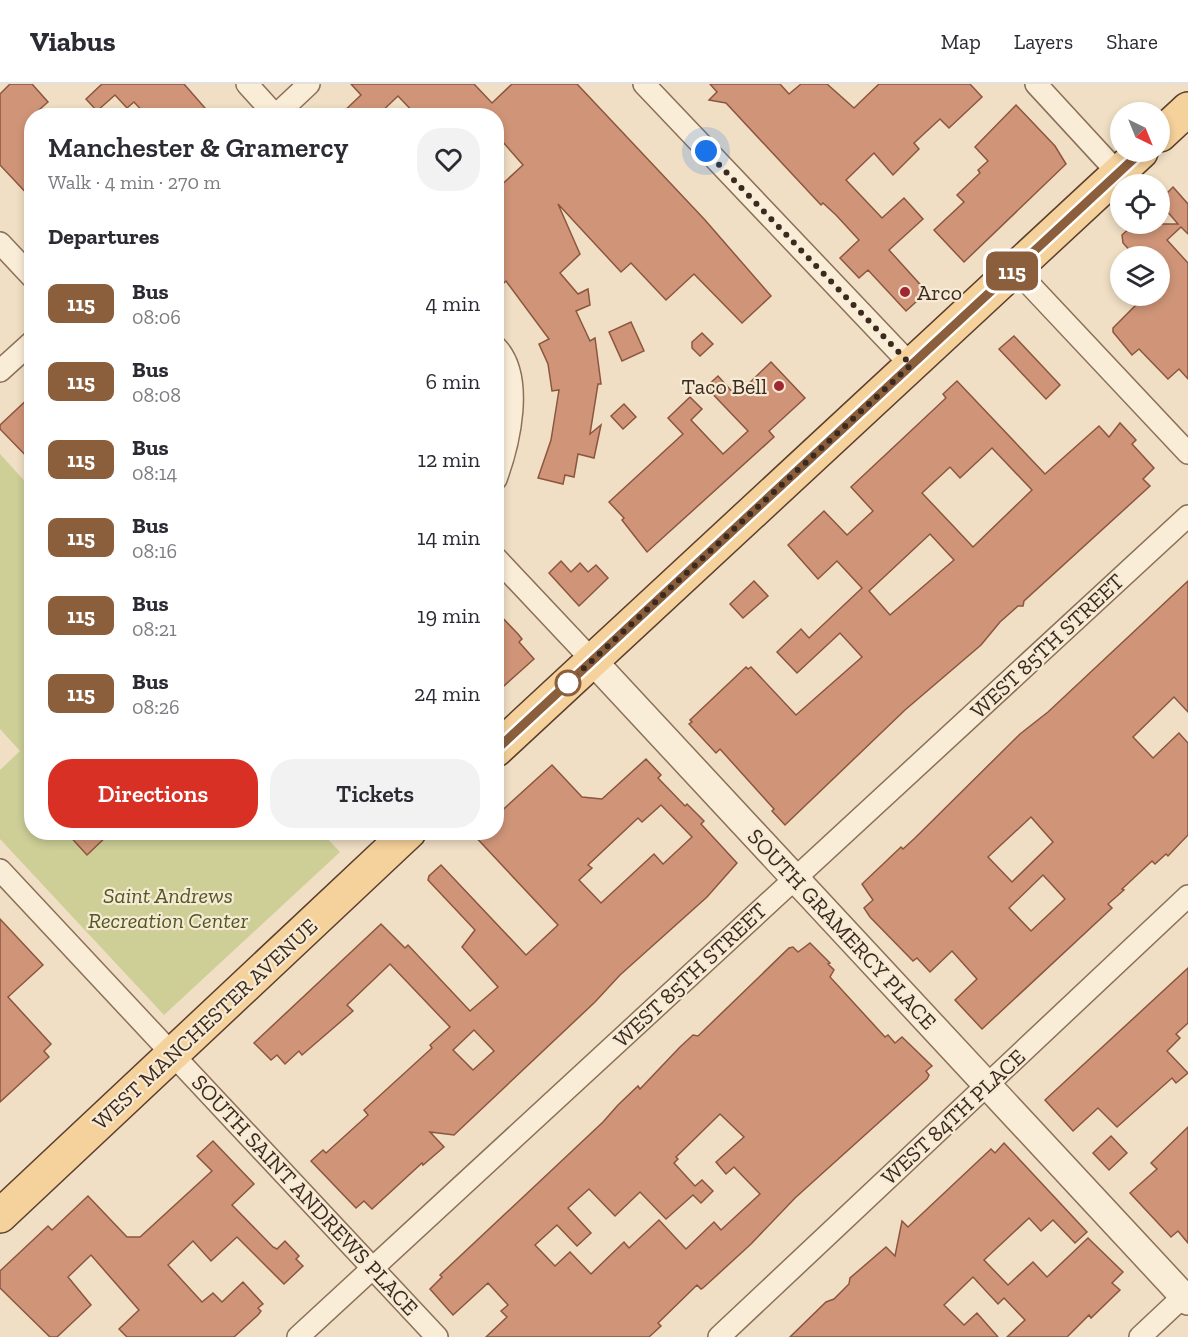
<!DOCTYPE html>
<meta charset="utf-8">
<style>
:root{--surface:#fff;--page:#f2f2f3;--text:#2b2b33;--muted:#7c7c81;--line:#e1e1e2;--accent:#d93025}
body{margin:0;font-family:"Zilla Slab",serif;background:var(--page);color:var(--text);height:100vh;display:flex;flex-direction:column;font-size:22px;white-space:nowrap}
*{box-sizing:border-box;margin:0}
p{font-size:20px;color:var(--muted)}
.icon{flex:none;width:33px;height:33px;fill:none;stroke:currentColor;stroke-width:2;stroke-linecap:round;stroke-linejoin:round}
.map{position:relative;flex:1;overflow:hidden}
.side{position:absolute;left:24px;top:24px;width:480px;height:732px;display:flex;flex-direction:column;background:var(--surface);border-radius:24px;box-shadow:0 3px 9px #0003}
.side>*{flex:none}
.badge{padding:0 12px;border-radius:9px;font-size:21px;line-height:39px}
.needle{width:39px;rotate:137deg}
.fabs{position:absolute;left:1110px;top:18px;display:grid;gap:12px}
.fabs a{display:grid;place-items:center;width:60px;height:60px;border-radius:50%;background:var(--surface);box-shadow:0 3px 9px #0003;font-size:30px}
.you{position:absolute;width:30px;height:30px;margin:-15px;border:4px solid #fff;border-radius:50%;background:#1a73e8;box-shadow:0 0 0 9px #1a73e833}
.map>.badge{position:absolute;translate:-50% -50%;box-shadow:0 0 0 3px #fff}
h2{padding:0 24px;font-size:22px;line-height:54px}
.round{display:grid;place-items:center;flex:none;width:63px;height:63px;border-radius:24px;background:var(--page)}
.headline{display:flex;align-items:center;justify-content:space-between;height:102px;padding:0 24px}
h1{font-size:28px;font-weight:600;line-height:45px}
.cta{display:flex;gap:12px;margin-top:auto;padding:12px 24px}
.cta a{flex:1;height:69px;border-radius:24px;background:var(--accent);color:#fff;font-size:24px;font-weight:600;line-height:69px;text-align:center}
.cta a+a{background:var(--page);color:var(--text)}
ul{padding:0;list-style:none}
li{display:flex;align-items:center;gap:18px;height:78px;padding:0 24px}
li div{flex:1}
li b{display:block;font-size:22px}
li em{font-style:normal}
li .badge{min-width:66px;font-weight:700;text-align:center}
header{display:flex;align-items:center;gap:36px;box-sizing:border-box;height:84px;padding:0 30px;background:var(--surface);border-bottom:2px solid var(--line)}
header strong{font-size:28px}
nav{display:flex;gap:33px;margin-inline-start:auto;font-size:21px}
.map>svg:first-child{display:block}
</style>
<header>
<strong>Viabus</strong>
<nav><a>Map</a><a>Layers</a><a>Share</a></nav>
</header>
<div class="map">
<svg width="1188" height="1253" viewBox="0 0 1188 1253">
<rect width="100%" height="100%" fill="#f0dfc4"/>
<path fill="#cdcf97" d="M0,370L31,404L32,748L322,749L340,768L164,931L0,755V686L20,667L0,645Z"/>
<g fill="#d09578" stroke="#8c563e" stroke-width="1.5" fill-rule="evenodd">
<path d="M10,0H32L48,18L32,32V115L0,81V10Z"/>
<path d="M102,0H184L212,32H147L134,18L127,24L115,11L97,27L86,15Z"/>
<path d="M351,0H474L492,19L512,0H577L705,136L771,212L742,239L694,190L666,216L631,179L621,188L558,120L580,170L560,189L578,210L588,205L590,221L576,227L590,257L595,254L601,300H598L590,350L601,341L594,374L578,370L574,393L565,391L563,400L538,394L551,356L559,306L552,307L548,280L539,260L549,255L506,197L496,206V106L523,81L496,50V32H417L398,12L377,32H339L361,11Z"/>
<path d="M710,0H780L789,10L801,0H827L854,24L879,0H970L982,13L949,44L940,35L914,59L919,65L893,91L874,69L846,96L882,134L904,114L923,135L889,166L927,208L906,227L868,186L859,194L840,174L859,156L836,131L823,119L821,121L726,19L709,16L717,8Z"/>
<path d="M1016,21L1055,62L1066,80L964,178L934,146L964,118L957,111L980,89L978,86L988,77L975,63Z"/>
<path d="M1173,103L1188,120V150L1181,143L1167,156L1188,179V295L1179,285L1168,295L1139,265L1132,271L1113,248V244L1138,219L1143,221L1153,212H1160V172H1135L1123,159L1122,151L1134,140H1178L1160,119V116Z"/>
<path d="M631,238L644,267L622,277L609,248Z"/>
<path d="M702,249L713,260L700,272L692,264V258Z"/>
<path d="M1014,252L1060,301L1046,315L999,265Z"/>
<path d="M771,278L805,314L769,347L774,353L647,468L622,436L624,434L609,418L683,350L668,334L690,313L702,325L691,336L723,370L748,347L706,303L718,292L736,312Z"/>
<path d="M957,297L1045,390L1099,342L1109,353L1120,339L1136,356L1132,360L1154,384L1143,395L1150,402L1024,517L1023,522H1018L1000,538L981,561L905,626L785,741L772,727L774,725L720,665L716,669L689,640L692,638L690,636L746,583L748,585L751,583L796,631L862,573L840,549L797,589L777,568L801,545L809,554L862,504L837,477L818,495L788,461L824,427L847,451L873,427L851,403L946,314L943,310ZM992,364L1032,406L973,463L922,409L950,383L960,394ZM930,450L954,476L890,531L869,507Z"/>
<path d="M32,311V378L0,345V341Z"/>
<path d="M624,320L636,333L623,345L611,332Z"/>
<path d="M561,477L571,488L580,479L588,488L596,481L608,494L579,522L549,489Z"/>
<path d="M754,497L768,512L743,534L730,520Z"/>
<path d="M1188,497V628L1174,613L1133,653L1153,674L1179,649L1188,659V751L1168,772L1166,770L1155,780L1152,777L1122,805L1124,806L1108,820L1112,824L982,945L955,916L977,895L952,867L930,888L917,874L913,877L870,833L864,824L873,816L862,800L901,763L903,765L915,754L1020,650L1048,628ZM1031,733L1053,758L1012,798L988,773ZM1043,791L1065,815L1031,847L1009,824Z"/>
<path d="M496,527L518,550L522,555L519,558L534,575L496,609Z"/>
<path d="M646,675L661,691L658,694L685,722L687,720L704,737L701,740L737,779L707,813L620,891L595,918L454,1051L430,1048L444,1063L423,1081L422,1079L372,1125L364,1117L356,1124L311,1077L323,1066L326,1069L368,1031L364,1026L432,964L430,961L450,943L390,880L347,921L353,927L302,971L299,967L285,980L277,971L271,976L254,959L381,840L405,864L408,861L470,927L498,903L462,863L475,846L428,796L429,792L441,781L526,871L558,841L471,748H496V732L552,681L582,713L602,715ZM661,721L692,753L663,780L654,770L601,819L579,796L592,784L588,781L638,734L642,738ZM474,946L494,967L473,986L453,966Z"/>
<path d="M66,748H111L87,771Z"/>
<path d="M0,835L43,881L8,913L51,960L44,967L49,973L0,1018Z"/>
<path d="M810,859L830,879L828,880L834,886L830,893L885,953L888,951L895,959L902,953L932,982L926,987L929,991L927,995L795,1114L751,1160L703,1204L701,1205L697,1201L658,1239L661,1242L649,1253H486L507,1233L501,1227L508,1221L488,1199L453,1231L430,1205L442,1193L440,1191L603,1038L618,1021L638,1002L640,1005L680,963L693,951L698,952L789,864L793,863L798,868ZM720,1030L744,1053L716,1078L726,1090L734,1083L760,1110L721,1146L714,1138L686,1165L659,1136L629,1164L624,1158L591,1190L570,1168L555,1182L535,1161L557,1141L577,1162L591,1149L568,1124L589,1105L615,1132L640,1108L666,1135L693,1111L701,1119L713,1107L702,1096L695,1102L674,1079L678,1075L676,1073Z"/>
<path d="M1188,884V939L1176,950L1180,954L1167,967L1188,989L1176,999L1172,994L1117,1043L1098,1024L1073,1047L1045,1016Z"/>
<path d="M1188,1043V1159L1178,1147L1171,1153L1130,1109L1157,1085L1151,1079Z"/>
<path d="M1111,1052L1127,1069L1109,1086L1093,1069Z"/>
<path d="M213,1057L254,1100L232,1121L273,1163L277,1165L285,1157L299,1172L296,1175L303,1182L284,1200L237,1153L211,1177L193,1157L168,1181L202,1218L213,1209L222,1218L243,1198L263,1220L258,1224L261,1227L258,1231L234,1253H127L119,1245L139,1226L91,1171L68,1193L91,1221L57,1253H50L0,1204V1187L48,1142L52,1146L88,1112L127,1153H140L212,1087L197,1072Z"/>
<path d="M1004,1059L1087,1148L1075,1159L1053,1136L1041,1147L1029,1134L984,1176L1008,1201L1033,1178L1047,1193L1088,1154L1123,1188L1112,1199L1120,1206L1091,1234L1089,1231L1067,1253H1007L1025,1236L1004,1214L998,1220L973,1193L944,1221L964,1241L977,1229L998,1253H790L826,1218L834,1215L849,1200L850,1194L886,1163L895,1172L902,1137L908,1143L991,1065L995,1069Z"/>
</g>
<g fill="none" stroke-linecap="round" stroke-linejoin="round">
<g stroke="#8c7059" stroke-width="24">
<g id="minor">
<path d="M247,0L276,32"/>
<path d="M644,0L911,281"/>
<path d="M1036,0L1118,89"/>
<path d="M275,32L309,0"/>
<path d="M0,159L32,193"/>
<path d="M1015,185L1188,369"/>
<path d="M496,263C525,293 509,360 496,395"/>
<path d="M0,287L32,258"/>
<path d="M496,474L592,576"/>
<path d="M0,786L437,1253"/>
<path d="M298,1253L1188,432"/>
<path d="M719,1253L1188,812"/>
<path d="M1140,1253L1188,1208"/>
</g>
</g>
<g stroke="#8c7059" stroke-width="30">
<path id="tertiary" d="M592,576L1188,1217"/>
</g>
<g stroke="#5a3e2e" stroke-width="36">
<g id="primary">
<path d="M1160,51L1188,25"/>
<path d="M496,666L1141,68"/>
<path d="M0,1132L409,748"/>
</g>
</g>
<use href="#minor" stroke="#faedd8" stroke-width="21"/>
<use href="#tertiary" stroke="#faedd8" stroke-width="27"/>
<use href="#primary" stroke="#f5d19b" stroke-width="33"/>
</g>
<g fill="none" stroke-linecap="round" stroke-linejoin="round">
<g stroke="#fff" stroke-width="14">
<path id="line" d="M496,666L1141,68"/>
</g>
<use href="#line" stroke="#8b5e3c" stroke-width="9"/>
<path stroke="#3b2a1e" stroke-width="6" stroke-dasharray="0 10.8" d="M568,599L911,281L706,67"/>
</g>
<g fill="#9e2732" stroke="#f7ead4" stroke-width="2">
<circle cx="905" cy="208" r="6"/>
<circle cx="779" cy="302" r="6"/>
</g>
<circle fill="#fff" stroke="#8b5e3c" stroke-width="3" cx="568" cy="599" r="12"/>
<g text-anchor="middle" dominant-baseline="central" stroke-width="4.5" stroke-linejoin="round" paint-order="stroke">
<g font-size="22" fill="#3b2a1e" stroke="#f7ead4" text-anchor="start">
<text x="917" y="208">Arco</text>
<text x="767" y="302" text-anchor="end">Taco Bell</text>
</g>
<g font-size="22" fill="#3b2a1e" stroke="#f7ead4">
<text transform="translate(1047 562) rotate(-43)">WEST 85TH STREET</text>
<text transform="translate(842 845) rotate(47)">SOUTH GRAMERCY PLACE</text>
<text transform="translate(690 891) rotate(-43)">WEST 85TH STREET</text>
<text transform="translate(205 940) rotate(-43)">WEST MANCHESTER AVENUE</text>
<text transform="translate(953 1033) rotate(-43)">WEST 84TH PLACE</text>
<text transform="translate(305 1111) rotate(47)">SOUTH SAINT ANDREWS PLACE</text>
</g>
<g font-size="22" font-style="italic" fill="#505924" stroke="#f7ead4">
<text x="168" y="811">Saint Andrews<tspan x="168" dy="25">Recreation Center</tspan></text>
</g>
</g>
</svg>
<div class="fabs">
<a><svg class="needle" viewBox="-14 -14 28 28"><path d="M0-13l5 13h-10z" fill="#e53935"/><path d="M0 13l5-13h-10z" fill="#7c7c81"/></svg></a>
<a><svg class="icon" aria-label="locate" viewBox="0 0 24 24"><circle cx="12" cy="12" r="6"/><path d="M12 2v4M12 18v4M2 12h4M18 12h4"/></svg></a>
<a><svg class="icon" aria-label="layers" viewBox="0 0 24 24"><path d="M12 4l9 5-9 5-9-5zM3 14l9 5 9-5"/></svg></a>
</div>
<div class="you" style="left:706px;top:67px"></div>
<b class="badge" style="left:1012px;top:187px;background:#8b5e3c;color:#fff">115</b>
<section class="side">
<div class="headline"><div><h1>Manchester &amp; Gramercy</h1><p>Walk · 4 min · 270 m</p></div><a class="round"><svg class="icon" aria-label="heart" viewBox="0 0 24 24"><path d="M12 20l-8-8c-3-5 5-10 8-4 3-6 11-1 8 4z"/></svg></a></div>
<h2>Departures</h2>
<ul>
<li><span class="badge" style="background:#8b5e3c;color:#fff">115</span><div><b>Bus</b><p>08:06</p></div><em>4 min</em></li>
<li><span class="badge" style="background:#8b5e3c;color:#fff">115</span><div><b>Bus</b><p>08:08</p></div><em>6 min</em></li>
<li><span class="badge" style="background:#8b5e3c;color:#fff">115</span><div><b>Bus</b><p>08:14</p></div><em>12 min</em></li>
<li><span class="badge" style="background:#8b5e3c;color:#fff">115</span><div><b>Bus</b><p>08:16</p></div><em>14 min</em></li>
<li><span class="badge" style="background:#8b5e3c;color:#fff">115</span><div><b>Bus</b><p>08:21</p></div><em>19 min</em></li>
<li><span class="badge" style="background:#8b5e3c;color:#fff">115</span><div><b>Bus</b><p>08:26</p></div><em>24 min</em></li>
</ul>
<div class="cta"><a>Directions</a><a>Tickets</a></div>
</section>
</div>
